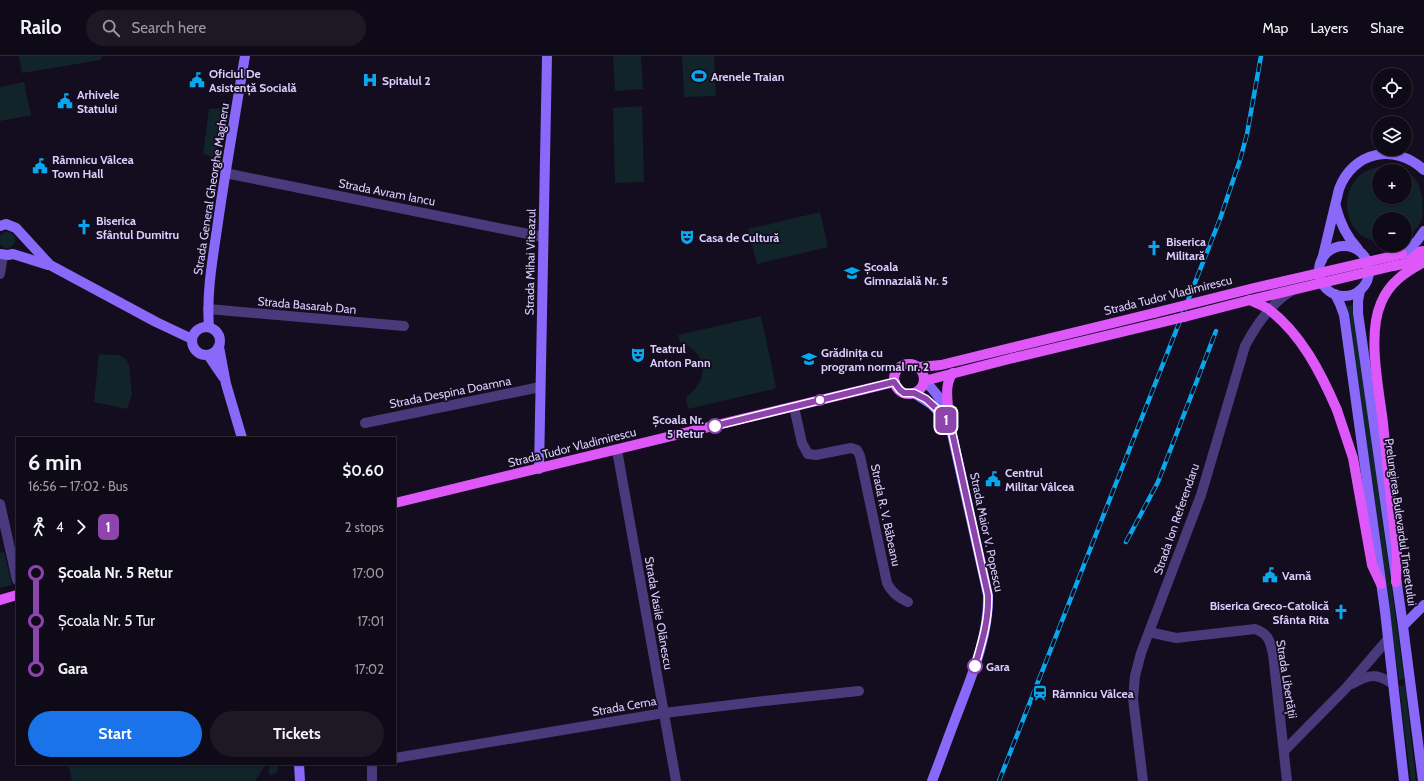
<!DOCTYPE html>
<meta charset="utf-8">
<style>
:root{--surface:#0f0a17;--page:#1d1824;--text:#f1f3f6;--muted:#9b9aa1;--line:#2f2b36;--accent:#1a73e8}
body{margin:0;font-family:Cabin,sans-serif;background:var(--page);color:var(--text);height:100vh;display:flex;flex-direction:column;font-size:15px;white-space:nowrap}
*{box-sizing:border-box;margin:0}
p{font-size:13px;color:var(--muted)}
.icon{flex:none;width:22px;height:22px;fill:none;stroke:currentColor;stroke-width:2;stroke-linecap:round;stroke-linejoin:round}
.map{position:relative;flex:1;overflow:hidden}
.panel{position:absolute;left:16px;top:381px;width:380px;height:328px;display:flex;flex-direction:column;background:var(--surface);border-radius:0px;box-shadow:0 1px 3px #0004,0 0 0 1px var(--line)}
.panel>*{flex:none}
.badge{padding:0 8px;border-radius:6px;font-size:14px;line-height:26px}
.fabs{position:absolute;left:1372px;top:12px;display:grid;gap:8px}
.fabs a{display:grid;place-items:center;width:40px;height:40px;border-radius:50%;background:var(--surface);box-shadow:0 1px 3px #0004,0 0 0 1px var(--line);font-size:20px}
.map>.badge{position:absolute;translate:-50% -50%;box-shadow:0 0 0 2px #fff}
.legs{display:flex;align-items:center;gap:6px;height:44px;padding:0 12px;font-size:13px}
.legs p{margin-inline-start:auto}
.summary{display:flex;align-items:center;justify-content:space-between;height:68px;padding:0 12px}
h1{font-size:22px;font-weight:800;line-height:30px}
.button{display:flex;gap:8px;margin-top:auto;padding:8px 12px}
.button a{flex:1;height:46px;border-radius:24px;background:var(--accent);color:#fff;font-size:16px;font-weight:800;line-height:46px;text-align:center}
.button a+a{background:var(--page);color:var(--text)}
ul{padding:0 12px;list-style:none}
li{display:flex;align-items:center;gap:14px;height:48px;font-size:15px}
li i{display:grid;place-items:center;width:6px;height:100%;margin:0 5px;background:currentColor}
li i::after{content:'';width:10px;height:10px;margin:-5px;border:3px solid;border-radius:50%;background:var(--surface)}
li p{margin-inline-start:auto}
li:first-child i{background:linear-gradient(#0000 50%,currentColor 0)}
li:last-child i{background:linear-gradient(currentColor 50%,#0000 0)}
header{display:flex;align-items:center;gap:24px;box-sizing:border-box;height:56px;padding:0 20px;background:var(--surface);border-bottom:1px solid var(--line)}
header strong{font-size:19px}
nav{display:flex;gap:22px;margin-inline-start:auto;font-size:14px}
.search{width:280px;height:36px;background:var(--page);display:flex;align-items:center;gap:10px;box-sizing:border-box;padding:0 14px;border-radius:22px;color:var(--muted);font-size:15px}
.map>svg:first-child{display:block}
</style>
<header>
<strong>Railo</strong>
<div class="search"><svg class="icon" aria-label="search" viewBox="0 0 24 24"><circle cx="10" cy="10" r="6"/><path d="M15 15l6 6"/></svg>Search here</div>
<nav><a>Map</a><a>Layers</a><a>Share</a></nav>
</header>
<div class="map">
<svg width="1424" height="725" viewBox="0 0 1424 725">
<rect width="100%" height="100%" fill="#140d1f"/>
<g fill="#112429" fill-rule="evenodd">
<path d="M19,0H102L100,4L22,17Z"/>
<path d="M613,0H641L643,33L615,35Z"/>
<path d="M682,0H714L716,40L684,41Z"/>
<path d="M24,26L31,59L0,65V31Z"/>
<path d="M642,50L644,126L615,127L613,52Z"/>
<path d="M225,52L216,102L203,98L209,53Z"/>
<path d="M1387,109C1395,111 1403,113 1410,118C1423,128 1424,149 1422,164C1418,172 1412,177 1405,183V163H1379V187C1371,184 1363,182 1357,175C1342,159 1344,130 1363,117C1371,112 1378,111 1387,109ZM1379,115H1405V141H1379Z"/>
<path d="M820,156L828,191L757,208L748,173Z"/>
<circle cx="7" cy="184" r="8"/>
<path d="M1354,249V254L1404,623L1399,624L1347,256L1345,250Z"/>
<path d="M761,260L776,331L774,333L688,353L686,341C710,324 708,297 680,286L678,279Z"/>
<path d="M99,298L119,299L126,303L129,309L132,338L127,353L94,346Z"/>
<path d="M4,496L12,529L0,532V497Z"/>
<path d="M1399,630H1405L1416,725H1411Z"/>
<path d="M68,708H266L255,725H72Z"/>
<path d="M271,708H277L278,716L271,719L268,716Z"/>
</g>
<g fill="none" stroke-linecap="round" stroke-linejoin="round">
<g stroke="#4a3a7c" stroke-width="10">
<path d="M225,117L543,181"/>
<path d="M0,218L3,199"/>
<path d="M208,253L404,270"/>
<path d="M794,351L802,387L808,398L816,399L851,392L857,394L860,400L887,527C892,537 898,541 908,546"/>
<path d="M365,367L540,331"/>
<path d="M617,394L676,725"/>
<path d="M0,448L17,524"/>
<path d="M1149,576L1176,582L1255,573C1269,578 1270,585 1273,598L1287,725"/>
<path d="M1352,628C1370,618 1376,617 1393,628"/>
<path d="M1284,695L1346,632L1388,583"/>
<path d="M395,702L664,657L764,645L859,635"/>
<path d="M372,708V725"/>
<path d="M1143,725L1133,643L1135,620L1141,597L1201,439L1245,290C1256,269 1270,248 1291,235"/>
</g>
<g stroke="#8a68f9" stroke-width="10">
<path d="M1336,151C1340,167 1346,180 1358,193"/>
<path d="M0,170L6,168L16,172L50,209L156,266L192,283"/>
<circle cx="1344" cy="215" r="25"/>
<path d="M0,198L8,199L13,198L48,209"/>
<path d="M1322,204L1339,133C1353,95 1395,87 1424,114"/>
<path d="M1360,234L1358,245V257L1403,570L1423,725"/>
<path d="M1335,238L1340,248L1344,259L1385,555L1404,725"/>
<circle cx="206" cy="285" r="14"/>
<path d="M209,271C206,234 214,196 219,159C227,106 236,53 245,0"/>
<path d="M219,291L226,328L242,382"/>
<path d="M208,299L223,321"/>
<path d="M924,325C936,335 943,345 948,360L988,539C989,580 972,619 958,656C949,679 941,702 932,725"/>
<path d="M914,337L931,348L947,364"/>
<path d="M539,413L547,0"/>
<path d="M1403,570L1424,549"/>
<path d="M299,708L300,725"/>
</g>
<g stroke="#de58f9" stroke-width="10">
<path d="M1402,198L1424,195"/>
<path d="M1184,261L1250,244"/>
<circle cx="909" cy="323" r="15"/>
<path d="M919,311L941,309L1154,257"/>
<path d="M924,325L1013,302"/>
<path d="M1337,354L1353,402L1372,509L1381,528"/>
<path d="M948,360C949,345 943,330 953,317"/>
<path d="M395,447L895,326"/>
<path d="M1396,526L1397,497C1392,454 1387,410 1383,367C1379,333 1367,279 1381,247C1389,227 1405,216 1424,206"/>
<path d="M0,544L17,539"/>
</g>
<g stroke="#09a7ed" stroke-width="4.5">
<g id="rail">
<path d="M1126,486L1158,426L1216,275"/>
<path d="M999,725L1220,163L1240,104L1247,78L1261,0"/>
</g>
</g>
<use href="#rail" stroke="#140d1f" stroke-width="3" stroke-dasharray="9" stroke-linecap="butt"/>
<path stroke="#8a68f9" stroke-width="10" d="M1402,198L1417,185L1424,175"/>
<g stroke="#de58f9" stroke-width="10">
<path d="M1250,244L1393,210L1424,204"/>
<path d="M1250,244C1256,247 1262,249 1267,252C1301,277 1321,317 1337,354"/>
<path d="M1154,257L1254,232L1402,198"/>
<path d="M1013,302L1184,261"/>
</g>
</g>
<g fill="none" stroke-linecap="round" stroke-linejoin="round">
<g stroke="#fff" stroke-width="9">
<path id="line-1" d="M715,370L894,326L900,334L904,337H914L926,343L937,353L950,367L988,539C989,564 982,586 975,610"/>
</g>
<use href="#line-1" stroke="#8e44ad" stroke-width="6"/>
</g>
<defs>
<g id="stadium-bare" transform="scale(1.2)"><path d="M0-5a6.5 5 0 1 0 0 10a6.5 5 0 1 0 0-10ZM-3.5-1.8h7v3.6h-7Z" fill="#09a7ed" stroke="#140d1f" stroke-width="2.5" paint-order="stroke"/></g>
<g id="civic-bare" transform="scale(1.2)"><path d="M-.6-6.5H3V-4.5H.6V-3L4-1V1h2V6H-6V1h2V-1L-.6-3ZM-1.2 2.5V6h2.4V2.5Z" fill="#09a7ed" stroke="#140d1f" stroke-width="2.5" paint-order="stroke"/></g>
<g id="hospital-bare" transform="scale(1.2)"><path d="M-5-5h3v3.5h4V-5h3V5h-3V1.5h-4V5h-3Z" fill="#09a7ed" stroke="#140d1f" stroke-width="2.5" paint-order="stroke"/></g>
<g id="church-bare" transform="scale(1.2)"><path d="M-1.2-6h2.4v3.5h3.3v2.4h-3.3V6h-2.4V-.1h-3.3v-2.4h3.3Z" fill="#09a7ed" stroke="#140d1f" stroke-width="2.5" paint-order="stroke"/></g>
<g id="theatre-bare" transform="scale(1.2)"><path d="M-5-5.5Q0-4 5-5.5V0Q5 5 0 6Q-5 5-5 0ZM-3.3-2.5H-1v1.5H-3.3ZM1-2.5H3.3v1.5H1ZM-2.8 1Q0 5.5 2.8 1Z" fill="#09a7ed" stroke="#140d1f" stroke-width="2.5" paint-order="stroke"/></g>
<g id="school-bare" transform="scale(1.2)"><path d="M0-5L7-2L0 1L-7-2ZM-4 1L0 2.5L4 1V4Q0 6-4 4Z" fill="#09a7ed" stroke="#140d1f" stroke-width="2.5" paint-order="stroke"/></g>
<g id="station-bare" transform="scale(1.2)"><path d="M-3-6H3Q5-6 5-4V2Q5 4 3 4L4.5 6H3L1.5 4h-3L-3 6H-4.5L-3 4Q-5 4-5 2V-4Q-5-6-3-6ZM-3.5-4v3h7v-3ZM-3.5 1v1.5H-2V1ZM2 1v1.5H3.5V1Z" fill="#09a7ed" stroke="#140d1f" stroke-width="2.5" paint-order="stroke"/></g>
</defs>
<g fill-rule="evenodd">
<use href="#stadium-bare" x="699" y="20"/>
<use href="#civic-bare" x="197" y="24"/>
<use href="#hospital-bare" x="370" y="24"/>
<use href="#civic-bare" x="65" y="45"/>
<use href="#civic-bare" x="40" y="110"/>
<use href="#church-bare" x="84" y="171"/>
<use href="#theatre-bare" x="687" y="181"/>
<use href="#church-bare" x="1154" y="192"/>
<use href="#school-bare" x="852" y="217"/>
<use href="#theatre-bare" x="638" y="299"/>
<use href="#school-bare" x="809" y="303"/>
<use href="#civic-bare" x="993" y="423"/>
<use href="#civic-bare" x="1270" y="519"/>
<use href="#church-bare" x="1341" y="556"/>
<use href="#station-bare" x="1040" y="637"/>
</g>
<g fill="#fff" stroke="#8e44ad" stroke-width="2">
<circle cx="820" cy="344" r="5"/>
<circle cx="715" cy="370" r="7"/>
<circle cx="975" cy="610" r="7"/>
</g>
<g text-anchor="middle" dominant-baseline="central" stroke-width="3.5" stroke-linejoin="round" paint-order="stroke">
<g font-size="12" font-weight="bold" fill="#dccdfd" stroke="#140d1f" text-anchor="start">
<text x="209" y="17">Oficiul De<tspan x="209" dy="14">Asistență Socială</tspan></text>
<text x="711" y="20">Arenele Traian</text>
<text x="382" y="24">Spitalul 2</text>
<text x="77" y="38">Arhivele<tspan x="77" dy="14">Statului</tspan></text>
<text x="52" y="103">Râmnicu Vâlcea<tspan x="52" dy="14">Town Hall</tspan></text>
<text x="96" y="164">Biserica<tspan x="96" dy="14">Sfântul Dumitru</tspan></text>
<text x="699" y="181">Casa de Cultură</text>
<text x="1166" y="185">Biserica<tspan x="1166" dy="14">Militară</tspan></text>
<text x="864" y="210">Școala<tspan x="864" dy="14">Gimnazială Nr. 5</tspan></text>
<text x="650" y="292">Teatrul<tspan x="650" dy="14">Anton Pann</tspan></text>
<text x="821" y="296">Grădinița cu<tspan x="821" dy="14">program normal nr. 2</tspan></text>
<text x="1005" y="416">Centrul<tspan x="1005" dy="14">Militar Vâlcea</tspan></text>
<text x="1282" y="519">Vamă</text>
<text x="1329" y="549" text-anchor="end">Biserica Greco-Catolică<tspan x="1329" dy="14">Sfânta Rita</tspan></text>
<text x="1052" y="637">Râmnicu Vâlcea</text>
</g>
<g font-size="12" fill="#dccdfd" stroke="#140d1f">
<text transform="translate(211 133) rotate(-81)">Strada General Gheorghe Magheru</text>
<text transform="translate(387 136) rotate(11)">Strada Avram Iancu</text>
<text transform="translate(530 206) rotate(-89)">Strada Mihai Viteazul</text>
<text transform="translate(1168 239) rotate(-14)">Strada Tudor Vladimirescu</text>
<text transform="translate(307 249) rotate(5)">Strada Basarab Dan</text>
<text transform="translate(450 336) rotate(-11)">Strada Despina Doamna</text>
<text transform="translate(572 391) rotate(-14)">Strada Tudor Vladimirescu</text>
<text transform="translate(886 459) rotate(78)">Strada R. V. Băbeanu</text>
<text transform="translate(1176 463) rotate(-71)">Strada Ion Referendaru</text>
<text transform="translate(1401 466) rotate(82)">Prelungirea Bulevardul Tineretului</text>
<text transform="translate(987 476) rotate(78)">Strada Maior V. Popescu</text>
<text transform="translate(659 557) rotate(80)">Strada Vasile Olănescu</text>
<text transform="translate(1287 623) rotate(81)">Strada Libertății</text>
<text transform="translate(624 650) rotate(-10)">Strada Cerna</text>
</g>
<g font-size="12" font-weight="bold" fill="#dccdfd" stroke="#140d1f" text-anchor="end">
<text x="704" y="363">Școala Nr.<tspan x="704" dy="14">5 Retur</tspan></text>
<text x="986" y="610" text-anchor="start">Gara</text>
</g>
</g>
</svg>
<div class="fabs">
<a><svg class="icon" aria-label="locate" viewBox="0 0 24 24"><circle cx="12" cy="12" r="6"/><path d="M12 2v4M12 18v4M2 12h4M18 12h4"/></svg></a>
<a><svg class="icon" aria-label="layers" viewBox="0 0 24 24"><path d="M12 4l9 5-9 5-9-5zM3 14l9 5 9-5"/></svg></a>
<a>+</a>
<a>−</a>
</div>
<b class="badge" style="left:946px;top:364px;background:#8e44ad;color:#fff">1</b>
<section class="panel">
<div class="summary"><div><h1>6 min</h1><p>16:56 – 17:02 · Bus</p></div><b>$0.60</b></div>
<div class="legs"><svg class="icon" aria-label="walk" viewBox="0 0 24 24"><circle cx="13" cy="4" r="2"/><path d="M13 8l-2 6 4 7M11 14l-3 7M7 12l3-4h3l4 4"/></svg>4<svg class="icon" aria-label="forward" viewBox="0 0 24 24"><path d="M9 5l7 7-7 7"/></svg><b class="badge" style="background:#8e44ad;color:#fff">1</b><p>2 stops</p></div>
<ul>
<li><i style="color:#8e44ad"></i><b>Școala Nr. 5 Retur</b><p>17:00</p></li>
<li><i style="color:#8e44ad"></i><span>Școala Nr. 5 Tur</span><p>17:01</p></li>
<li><i style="color:#8e44ad"></i><b>Gara</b><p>17:02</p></li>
</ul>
<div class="button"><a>Start</a><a>Tickets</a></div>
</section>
</div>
